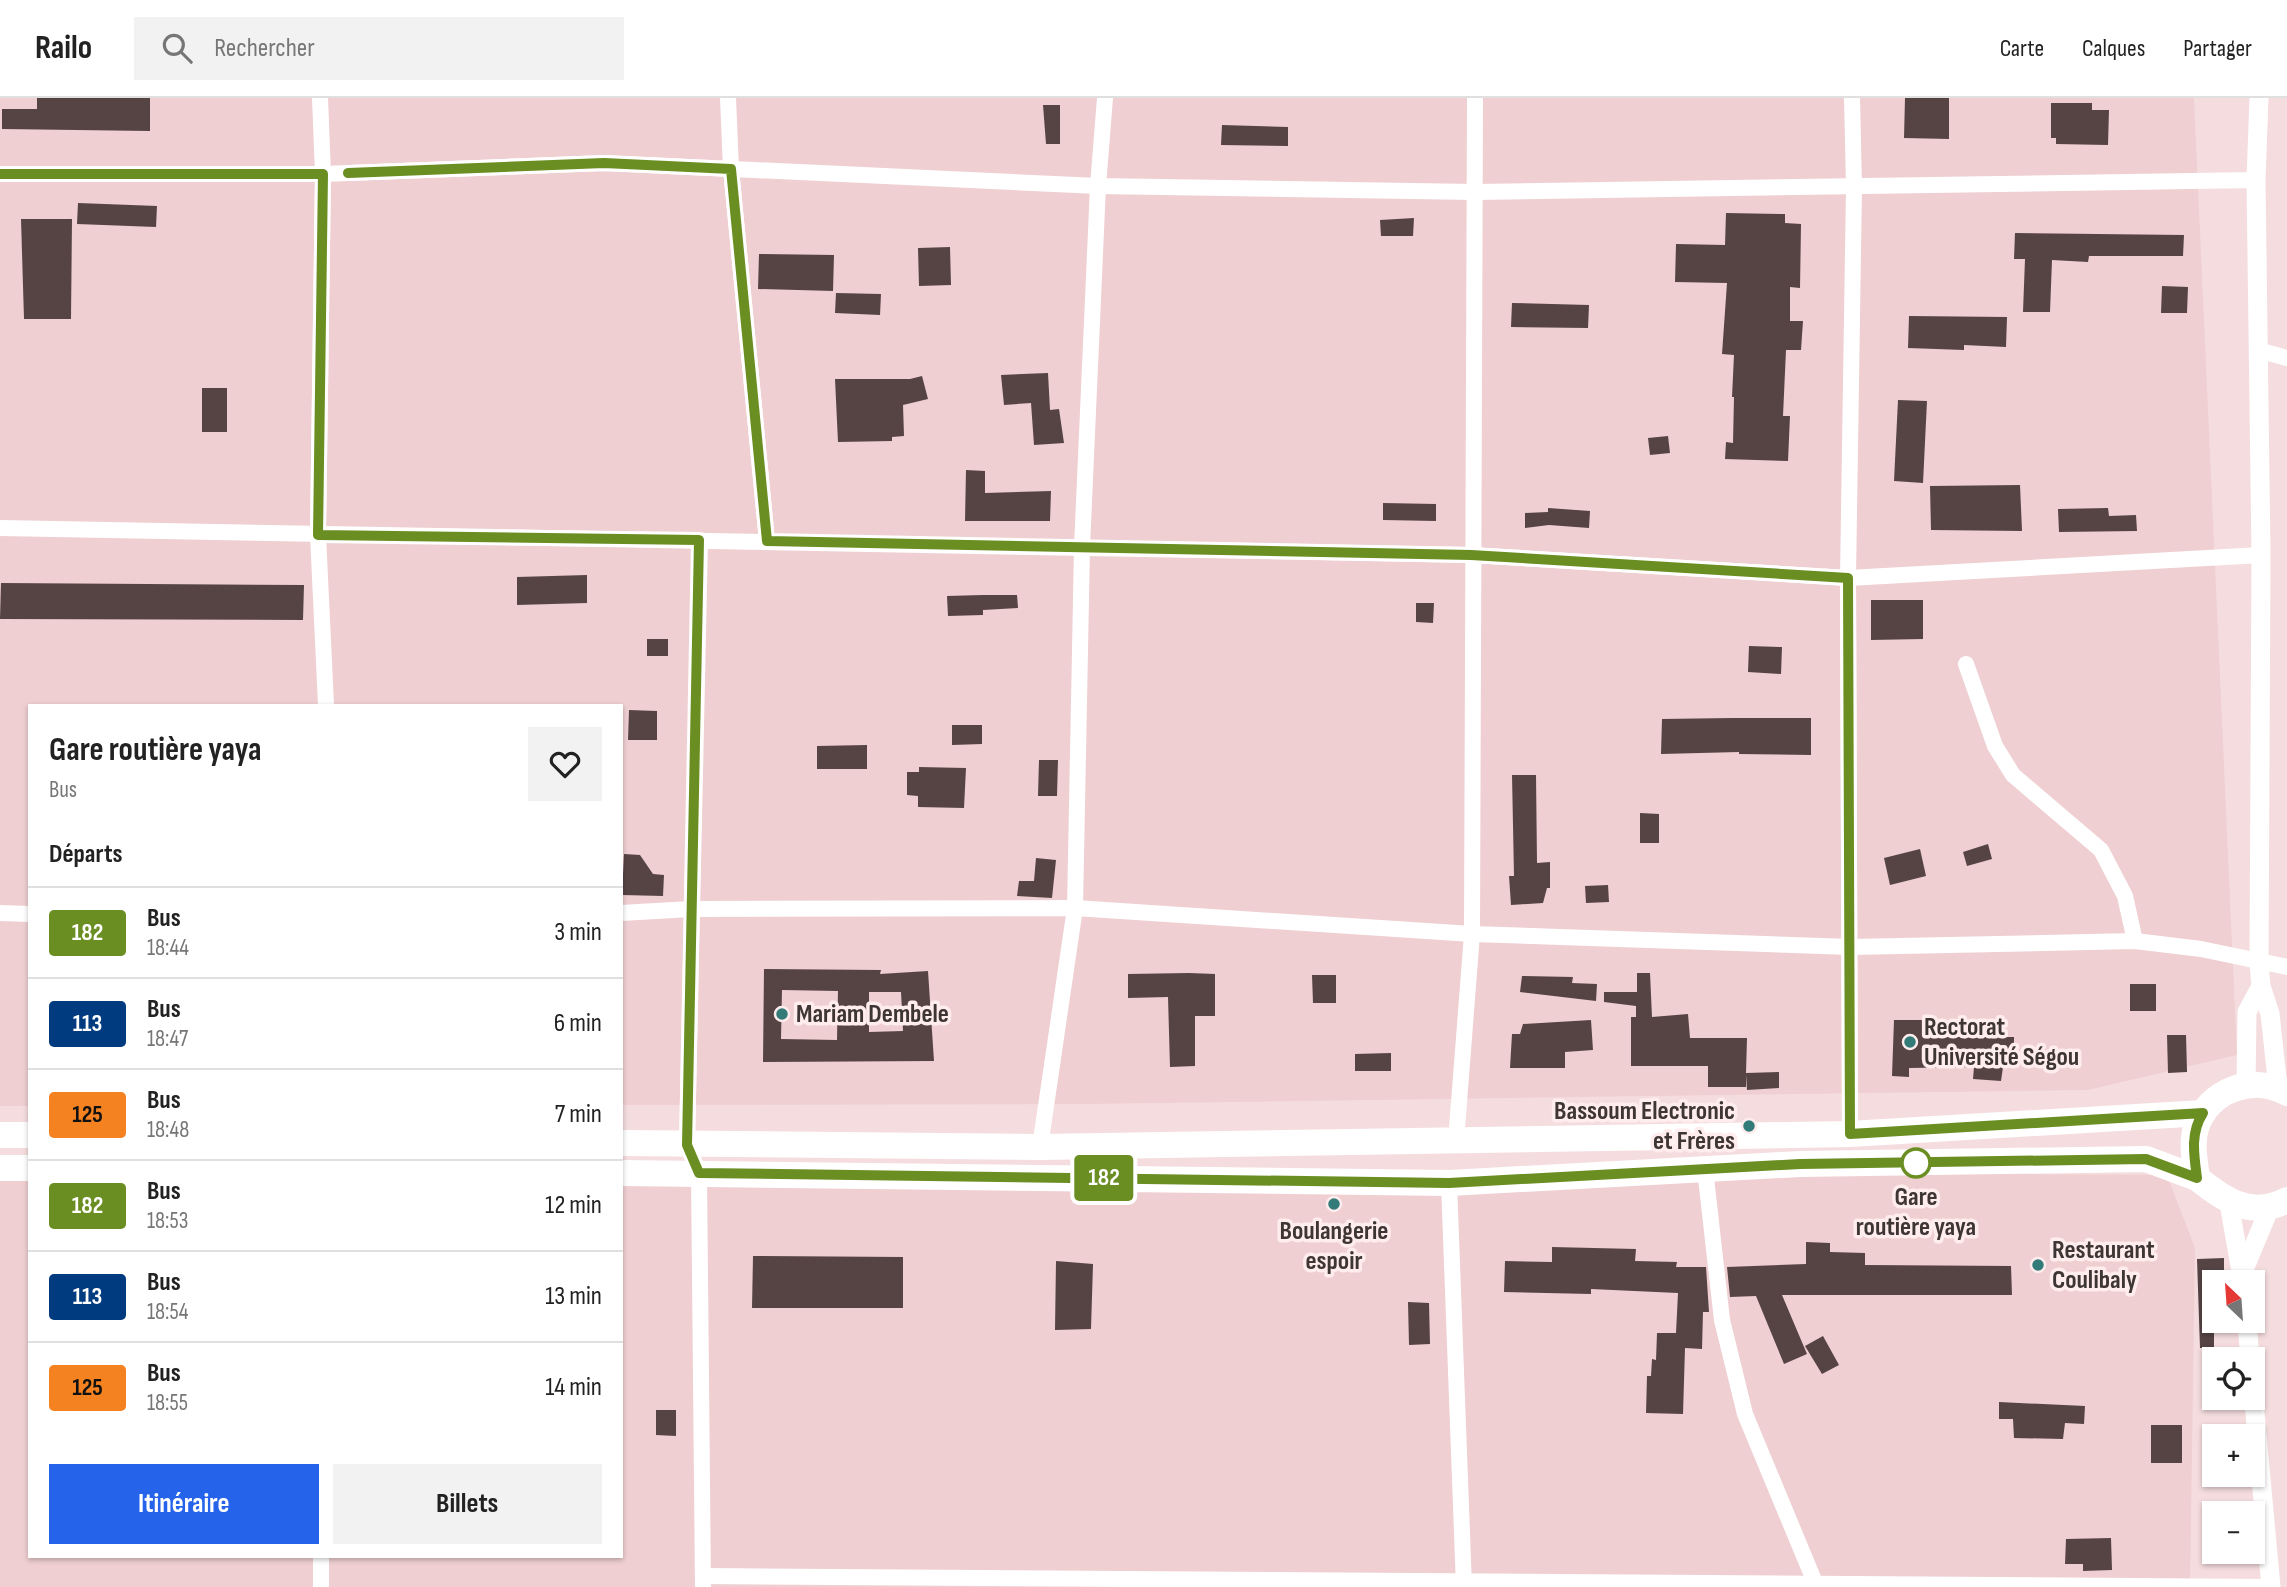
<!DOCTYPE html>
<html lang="fr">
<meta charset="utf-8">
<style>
:root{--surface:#fff;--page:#f2f2f2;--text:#222;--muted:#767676;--line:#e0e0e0;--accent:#2563eb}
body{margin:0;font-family:"Sofia Sans Condensed",sans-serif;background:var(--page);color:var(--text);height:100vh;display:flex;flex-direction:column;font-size:26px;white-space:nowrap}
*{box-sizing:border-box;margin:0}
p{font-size:23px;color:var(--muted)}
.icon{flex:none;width:38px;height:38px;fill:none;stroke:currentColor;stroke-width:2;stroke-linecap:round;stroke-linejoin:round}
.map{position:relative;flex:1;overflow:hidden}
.details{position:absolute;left:28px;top:606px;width:595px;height:854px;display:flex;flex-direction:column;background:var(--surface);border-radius:0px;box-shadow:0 2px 5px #0004}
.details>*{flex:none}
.badge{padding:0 14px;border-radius:5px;font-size:24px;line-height:46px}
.needle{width:46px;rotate:335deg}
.buttons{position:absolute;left:2202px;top:1172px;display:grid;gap:14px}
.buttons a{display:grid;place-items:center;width:63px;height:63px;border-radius:0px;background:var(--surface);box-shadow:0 2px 5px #0004;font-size:35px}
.map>.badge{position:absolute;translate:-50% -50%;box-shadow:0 0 0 4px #fff}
h2{padding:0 21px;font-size:26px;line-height:63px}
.round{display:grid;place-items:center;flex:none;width:74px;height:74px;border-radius:0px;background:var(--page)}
.overview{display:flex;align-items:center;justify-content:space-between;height:119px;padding:0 21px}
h1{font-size:33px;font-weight:700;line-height:52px}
.action{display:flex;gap:14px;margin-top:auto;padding:14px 21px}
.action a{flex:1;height:80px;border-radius:0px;background:var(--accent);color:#fff;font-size:28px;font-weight:700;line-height:80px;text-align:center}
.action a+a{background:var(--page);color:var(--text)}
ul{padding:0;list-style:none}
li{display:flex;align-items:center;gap:21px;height:91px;padding:0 21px;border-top:2px solid var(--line)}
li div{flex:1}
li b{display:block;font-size:26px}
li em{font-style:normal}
li .badge{min-width:77px;font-weight:700;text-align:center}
header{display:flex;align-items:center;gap:42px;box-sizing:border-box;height:98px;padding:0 35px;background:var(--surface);border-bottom:2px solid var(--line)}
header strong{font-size:33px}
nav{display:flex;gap:38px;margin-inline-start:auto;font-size:24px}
.search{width:490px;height:63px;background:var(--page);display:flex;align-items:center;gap:18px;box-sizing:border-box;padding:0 24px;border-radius:0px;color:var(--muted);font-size:26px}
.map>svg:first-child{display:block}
</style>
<header>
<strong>Railo</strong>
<div class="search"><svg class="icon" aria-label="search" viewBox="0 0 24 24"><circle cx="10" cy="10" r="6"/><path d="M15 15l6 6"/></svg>Rechercher</div>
<nav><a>Carte</a><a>Calques</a><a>Partager</a></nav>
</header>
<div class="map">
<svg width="2287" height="1489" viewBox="0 0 2287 1489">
<rect width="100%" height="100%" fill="#f5dddf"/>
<g fill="#efcfd1">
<path d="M0,0H2194L2237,957L2088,992L1085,1006L621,1007V607H30V1008H0Z"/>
<path d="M0,1066H30V1458H621V1069L2167,1077L2195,1150L2190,1489H0Z"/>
</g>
<g fill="#564445" fill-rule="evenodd">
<path d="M37,0H150V33L2,31V11H37Z"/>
<path d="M1905,0H1949V41L1904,40Z"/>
<path d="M2051,5H2092V12H2109L2108,47L2056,46V40H2051Z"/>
<path d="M1043,7H1060V46H1046Z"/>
<path d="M1222,27L1288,29V48L1221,47Z"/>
<path d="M78,105L157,108L156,129L77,126Z"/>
<path d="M1726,115L1785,116V125L1801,126L1800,190L1790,189V223H1803L1801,252H1786L1783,318H1790L1788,363L1725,361L1726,344L1733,345L1734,299H1732L1734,257L1722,256L1727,185L1675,184L1676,146L1725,147Z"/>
<path d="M1414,120L1413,138H1381L1380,122Z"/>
<path d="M21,121H72L71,221H24Z"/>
<path d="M2015,135L2184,137L2183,158H2089L2088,164L2052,162L2050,214H2023L2025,161H2014Z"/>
<path d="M950,149L951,187L919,188L918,150Z"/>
<path d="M759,156L834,157L833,193L758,191Z"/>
<path d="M2162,188L2188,189L2187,215H2161Z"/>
<path d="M836,195L881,196L880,217L835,215Z"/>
<path d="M1512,205L1589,207L1588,230L1511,229Z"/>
<path d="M1909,218L2007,219L2006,249L1964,247V252L1908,250Z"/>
<path d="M1048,275L1050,312L1059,311L1064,345L1034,347L1031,305L1004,307L1001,277Z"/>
<path d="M922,278L928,301L903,307L904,338L892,339V343L838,344L835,281H910Z"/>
<rect x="202" y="290" width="25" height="44"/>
<path d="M1898,302L1927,303L1923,385L1894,383Z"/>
<path d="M1668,338L1670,355L1650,357L1648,340Z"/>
<path d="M966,372L985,373V395L1051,393L1050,423H965Z"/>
<path d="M2020,387L2022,433L1931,432L1930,388Z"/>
<path d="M1383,405L1436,406V423L1383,422Z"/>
<path d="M1548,410L1590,413L1589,430L1549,427L1525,430V415L1548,414Z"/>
<path d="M2108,410L2109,418L2136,417L2137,433L2059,434L2058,411Z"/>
<path d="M587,477V505L517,507V479Z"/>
<path d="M1,485L304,487L303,522L0,521Z"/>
<path d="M983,497H1017L1018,510L983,512V517L948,518L947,498Z"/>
<path d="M1871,502H1923V541L1871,542Z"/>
<path d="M1416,505H1434L1433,525L1416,524Z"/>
<rect x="647" y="541" width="21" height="17"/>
<path d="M1749,548L1782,549L1781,576L1748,574Z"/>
<path d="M629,612L657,613V642H628Z"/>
<path d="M1732,620H1811V657L1739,656V654L1661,656L1662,621Z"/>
<path d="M952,627H982V646L952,647Z"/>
<path d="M867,647V671H817V648Z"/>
<path d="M1039,662H1058L1057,698H1038Z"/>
<path d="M919,669L966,670L964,710L918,709V698L907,697V674H919Z"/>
<path d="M1512,677H1536L1537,765L1550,764V790H1547L1543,805L1511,807L1509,778H1514Z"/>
<path d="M1640,715L1659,716V745H1640Z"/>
<path d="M1988,746L1992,761L1967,768L1963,754Z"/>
<path d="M1920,751L1926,778L1890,787L1884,760Z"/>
<path d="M624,756L640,757L653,776L664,777L663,798L622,797Z"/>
<path d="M1036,760L1056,762L1052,800L1017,798L1019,783H1034Z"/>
<path d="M1608,787L1609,804L1586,805L1585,788Z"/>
<path d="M764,871L881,872L880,876L928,873L934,963L763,964ZM782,892L838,893L837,942L781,941ZM869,894H901L903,933L869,934Z"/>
<path d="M1189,875L1215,876V918H1195V968L1170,969L1168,899L1128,900V876Z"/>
<path d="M1637,875H1650L1652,919L1688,916L1690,940H1747L1746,975L1779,974V990L1747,992L1746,976V989H1708V968H1631V919H1636V908L1604,904V894H1637Z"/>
<path d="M1312,877H1336V905H1313Z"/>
<path d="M1522,878L1573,879L1572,885L1597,886L1596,903L1520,894Z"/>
<rect x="2130" y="886" width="26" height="27"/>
<path d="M1591,922L1593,952L1565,954V970H1510L1512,936H1520L1523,926Z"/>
<path d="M1894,922H1940V939H2014V969H2003L2001,983L1973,981L1974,969L1909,970V979L1892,978Z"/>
<path d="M2167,937H2186L2187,974L2168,975Z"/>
<path d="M1391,955V973H1355V956Z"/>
<path d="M1806,1144L1830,1145V1154L1865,1155V1167L2011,1168L2012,1197H1782L1807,1256L1784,1266L1756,1198L1730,1199L1727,1169L1806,1166Z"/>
<path d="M1552,1149L1636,1151L1635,1163L1677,1164L1676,1169H1706L1709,1214H1703L1702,1251L1685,1250L1683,1316L1646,1315L1647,1278H1651L1652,1261L1656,1262L1657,1235H1676L1678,1195L1591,1191V1196L1504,1194L1505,1163L1552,1164Z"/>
<path d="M753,1158L903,1159V1210H752Z"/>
<path d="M2224,1160V1185H2214V1250H2200L2197,1161Z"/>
<path d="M1056,1163L1093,1166L1091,1231L1055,1232Z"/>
<path d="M1408,1204L1429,1205L1430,1246L1409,1247Z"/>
<path d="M1823,1238L1839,1267L1822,1276L1805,1248Z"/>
<path d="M1999,1304L2085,1308L2084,1326L2065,1325L2063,1341L2014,1340L2013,1321H1999Z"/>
<path d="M656,1312H676V1338L656,1337Z"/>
<rect x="2151" y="1327" width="31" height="38"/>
<path d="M2111,1440L2112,1472L2083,1473V1466H2065L2066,1441Z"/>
</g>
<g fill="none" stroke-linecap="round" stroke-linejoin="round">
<g stroke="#fff" stroke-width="16">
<path d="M320,0L323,76L318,437L326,607"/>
<path d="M728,0L731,71L767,443"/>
<path d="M0,76H323L604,65L1098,88L1474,94L2256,82"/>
<path d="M2258,252L2287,260"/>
<path d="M0,430L1471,457L1848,480L2261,457"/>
<path d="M700,442L687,1047L699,1075L703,1489"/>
<path d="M1966,566L1995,648L2013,677L2101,752L2125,798L2135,843"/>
<path d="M0,815L30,816"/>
<path d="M621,815L691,811L1075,810L1472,836L1851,849L2135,843L2201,851L2287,869"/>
<path d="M1850,1036L1848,480L1854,89L1852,0"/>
<path d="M1456,1043L1472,836L1475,0"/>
<path d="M1040,1049L1075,810L1082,449L1098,88L1105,0"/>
<path d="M1705,1071L1722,1222L1745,1316L1816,1487"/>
<path d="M1449,1085L1464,1489"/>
<path d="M703,1478L2271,1489"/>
<path d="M321,1489V1458"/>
</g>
<g stroke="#fff" stroke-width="19">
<path d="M2259,0L2256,82L2261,457L2259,865L2261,888L2270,916L2278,990"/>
<path d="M2246,987L2247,914L2261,888"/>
<path d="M2229,1105L2243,1185"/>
<path d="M2243,1174L2270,1109"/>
<path d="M2247,1223L2250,1262"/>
<path d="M2252,1283L2271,1489"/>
</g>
<g stroke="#fff" stroke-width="26">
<path d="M2287,995C2253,976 2208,992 2196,1030C2191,1046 2195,1064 2197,1080C2224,1102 2252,1121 2287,1102"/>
<path d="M0,1037H30"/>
<path d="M621,1045L1040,1049L1850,1036L2203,1015"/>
<path d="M0,1070H30"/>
<path d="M621,1075L1449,1085L1800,1066L2146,1061L2197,1080"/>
</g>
</g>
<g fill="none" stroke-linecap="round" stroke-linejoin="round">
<g stroke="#fff" stroke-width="16">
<path id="line" d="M0,76H323L318,437L699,442L687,1047L699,1075L1449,1085L1800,1066L2146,1061L2197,1080C2194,1057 2190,1035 2203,1015L1850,1036L1848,480L1471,457L767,443L731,71L604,65L348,75"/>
</g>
<use href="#line" stroke="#6b8e23" stroke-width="10"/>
</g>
<g fill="#327b78" stroke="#ffeced" stroke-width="2.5">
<circle cx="782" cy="916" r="7"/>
<circle cx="1910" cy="944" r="7"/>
<circle cx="1749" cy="1028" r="7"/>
<circle cx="1334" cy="1106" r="7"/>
<circle cx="2038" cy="1167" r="7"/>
</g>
<circle fill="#fff" stroke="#6b8e23" stroke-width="3.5" cx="1916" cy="1065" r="14"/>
<g text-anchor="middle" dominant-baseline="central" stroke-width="7" stroke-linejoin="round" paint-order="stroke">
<g font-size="26" font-weight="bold" fill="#3e3535" stroke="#ffeced" text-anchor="start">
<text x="796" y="916">Mariam Dembele</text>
<text x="1924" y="929">Rectorat<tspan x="1924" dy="30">Université Ségou</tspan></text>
<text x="1735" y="1013" text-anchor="end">Bassoum Electronic<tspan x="1735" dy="30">et Frères</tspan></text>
<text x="1334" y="1133" text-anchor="middle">Boulangerie<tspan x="1334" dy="30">espoir</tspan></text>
<text x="2052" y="1152">Restaurant<tspan x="2052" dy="30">Coulibaly</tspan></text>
</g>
<g font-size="26" font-weight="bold" fill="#3e3535" stroke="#ffeced">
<text x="1916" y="1099">Gare<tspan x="1916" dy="30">routière yaya</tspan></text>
</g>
</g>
</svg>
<div class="buttons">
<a><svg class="needle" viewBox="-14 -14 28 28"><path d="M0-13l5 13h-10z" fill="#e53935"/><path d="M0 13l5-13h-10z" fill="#767676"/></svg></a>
<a><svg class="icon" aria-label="locate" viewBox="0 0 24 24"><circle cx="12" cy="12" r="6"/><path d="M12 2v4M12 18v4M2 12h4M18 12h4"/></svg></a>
<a>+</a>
<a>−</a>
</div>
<b class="badge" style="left:1104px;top:1080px;background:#6b8e23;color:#fff">182</b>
<section class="details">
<div class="overview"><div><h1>Gare routière yaya</h1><p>Bus</p></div><a class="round"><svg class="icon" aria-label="heart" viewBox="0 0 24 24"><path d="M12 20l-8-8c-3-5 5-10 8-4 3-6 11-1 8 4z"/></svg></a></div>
<h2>Départs</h2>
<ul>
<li><span class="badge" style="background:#6b8e23;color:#fff">182</span><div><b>Bus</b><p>18:44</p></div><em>3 min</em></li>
<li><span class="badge" style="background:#003b80;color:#fff">113</span><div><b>Bus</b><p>18:47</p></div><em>6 min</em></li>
<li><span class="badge" style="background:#f58220;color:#111">125</span><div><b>Bus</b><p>18:48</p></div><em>7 min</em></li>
<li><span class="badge" style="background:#6b8e23;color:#fff">182</span><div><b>Bus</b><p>18:53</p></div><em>12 min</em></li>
<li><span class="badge" style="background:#003b80;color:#fff">113</span><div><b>Bus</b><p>18:54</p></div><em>13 min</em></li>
<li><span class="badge" style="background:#f58220;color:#111">125</span><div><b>Bus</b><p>18:55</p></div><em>14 min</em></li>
</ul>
<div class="action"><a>Itinéraire</a><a>Billets</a></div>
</section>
</div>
